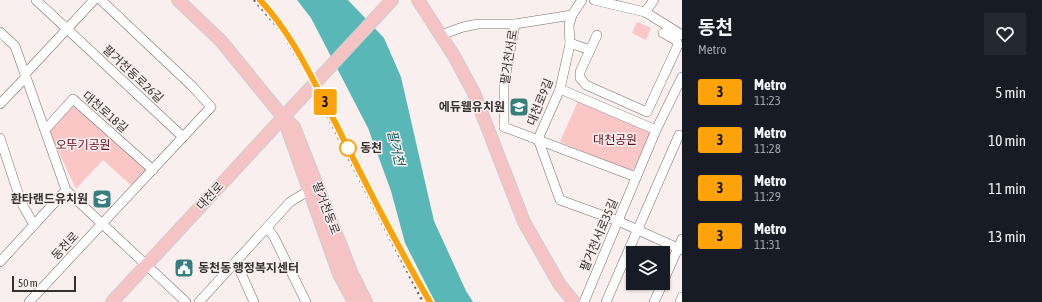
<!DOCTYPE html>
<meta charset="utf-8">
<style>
:root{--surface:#171b24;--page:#242831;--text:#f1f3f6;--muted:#9ea1a6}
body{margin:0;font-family:"Asap Condensed","Noto Sans KR",sans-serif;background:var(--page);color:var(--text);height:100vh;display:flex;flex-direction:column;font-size:15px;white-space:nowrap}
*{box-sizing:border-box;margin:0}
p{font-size:13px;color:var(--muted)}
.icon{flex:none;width:22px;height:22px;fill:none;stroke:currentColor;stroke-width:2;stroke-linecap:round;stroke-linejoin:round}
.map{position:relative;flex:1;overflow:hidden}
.side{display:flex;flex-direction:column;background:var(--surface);width:360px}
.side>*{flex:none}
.badge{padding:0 8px;border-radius:3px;font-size:14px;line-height:26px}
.tools{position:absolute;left:626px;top:246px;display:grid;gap:8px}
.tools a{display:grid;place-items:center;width:44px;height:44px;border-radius:0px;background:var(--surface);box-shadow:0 1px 3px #0004;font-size:20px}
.scale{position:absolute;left:12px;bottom:10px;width:64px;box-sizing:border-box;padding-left:4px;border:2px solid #343030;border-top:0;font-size:11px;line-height:14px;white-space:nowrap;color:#343030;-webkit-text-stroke:3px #faefef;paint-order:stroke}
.map>.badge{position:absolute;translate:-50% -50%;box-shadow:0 0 0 2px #fff}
.round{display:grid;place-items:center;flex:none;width:42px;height:42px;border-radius:0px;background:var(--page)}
.headline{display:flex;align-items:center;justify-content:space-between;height:68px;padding:0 16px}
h1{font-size:19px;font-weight:700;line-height:30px}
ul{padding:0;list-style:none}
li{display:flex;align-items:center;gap:12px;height:48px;padding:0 16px}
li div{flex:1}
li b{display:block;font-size:15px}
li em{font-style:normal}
li .badge{min-width:44px;font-weight:700;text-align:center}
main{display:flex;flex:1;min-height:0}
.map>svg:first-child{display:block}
</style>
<main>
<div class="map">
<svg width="682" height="302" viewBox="0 0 682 302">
<rect width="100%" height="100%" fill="#faefef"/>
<g fill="#fac6c6">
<path d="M637,22L651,28L646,40L632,33Z"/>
<path d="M578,101L649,131L650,134L635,167L632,170H627L560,142Z"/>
<path d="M72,103L147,170L132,186L103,160L76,189L48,129Z"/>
</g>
<path fill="#59b7b7" d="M297,0H348L384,38L401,77L434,221L466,291L473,302H435L405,243L391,191L368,128L311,18Z"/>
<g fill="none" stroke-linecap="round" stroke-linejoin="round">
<g stroke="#766c6c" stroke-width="10">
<g id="minor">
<path d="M36,0L183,137"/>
<path d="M582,0L572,15L569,25L570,44L560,89L538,139L560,200L618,221L682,250"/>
<path d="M594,0L645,12L682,35"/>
<path d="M645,12L654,0"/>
<path d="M0,32L15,46L66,190L186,302"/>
<path d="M441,35L463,27L478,24H515L572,15"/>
<path d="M597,35L580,72V78L586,85L647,112L678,45L676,40L663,33"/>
<path d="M570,43L590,50"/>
<path d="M25,74L94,0"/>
<path d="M560,89L656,130"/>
<path d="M0,104L26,77"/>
<path d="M504,127L636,177"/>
<path d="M504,127V84L515,24"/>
<path d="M45,130L73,99L153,170"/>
<path d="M0,138L21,202L34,225"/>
<path d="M267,228L274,237L306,302"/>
<path d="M0,262L66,190"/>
<path d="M236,262L254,302"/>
<path d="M663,282L682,239"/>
<path d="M29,302L211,107L193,87L101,0"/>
<path d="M199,302L290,202L308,191"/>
<path d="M584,302L656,130L682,77"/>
<path d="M606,302L679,135"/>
<path d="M654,302L663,283"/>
<path d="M680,302L682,297"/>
</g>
</g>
<g stroke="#cecdcd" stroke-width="14">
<g id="major">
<path d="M178,0L221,41L283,117L294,127L352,274L366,302"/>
<path d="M418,0L454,56L474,93L524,222L560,285L574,302"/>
<path d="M286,125L339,274L354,302"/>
<path d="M112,302L392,0"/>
</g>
</g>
<use href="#minor" stroke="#fff" stroke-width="9"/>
<use href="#major" stroke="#f6c3c4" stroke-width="12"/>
<path stroke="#615b5b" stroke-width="2.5" stroke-dasharray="2 4" stroke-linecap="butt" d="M254,0L281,31L307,74L347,155L423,302"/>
</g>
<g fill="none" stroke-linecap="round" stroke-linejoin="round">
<g stroke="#fff" stroke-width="9">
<path id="line" d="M260,0C294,36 313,81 336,124C366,184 396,244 430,302"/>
</g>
<use href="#line" stroke="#fda208" stroke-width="6"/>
</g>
<defs>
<g id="school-square" transform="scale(1)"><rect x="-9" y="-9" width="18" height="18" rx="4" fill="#367f7e" stroke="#faefef"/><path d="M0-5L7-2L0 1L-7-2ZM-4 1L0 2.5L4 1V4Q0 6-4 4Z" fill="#fff"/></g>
<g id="civic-square" transform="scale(1)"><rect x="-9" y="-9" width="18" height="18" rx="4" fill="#367f7e" stroke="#faefef"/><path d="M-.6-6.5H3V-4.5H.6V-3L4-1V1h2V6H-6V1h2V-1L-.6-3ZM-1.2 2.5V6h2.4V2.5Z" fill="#fff"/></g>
</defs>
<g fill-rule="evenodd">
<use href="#school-square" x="519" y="107"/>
<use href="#school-square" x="102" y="199"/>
<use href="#civic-square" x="184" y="268"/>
</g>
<circle fill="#fff" stroke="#fda208" stroke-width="2" cx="348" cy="148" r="8"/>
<g text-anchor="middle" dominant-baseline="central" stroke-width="3" stroke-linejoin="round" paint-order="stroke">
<g font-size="12" fill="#343030" stroke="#faefef">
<text transform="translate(509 57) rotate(-81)">팔거천서로</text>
<text transform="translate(133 74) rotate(43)">팔거천동로26길</text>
<text transform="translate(540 102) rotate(-68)">대천로9길</text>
<text transform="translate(105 112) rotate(41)">대천로18길</text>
<text transform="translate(210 196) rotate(-47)">대천로</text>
<text transform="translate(326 208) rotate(69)">팔거천동로</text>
<text transform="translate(599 235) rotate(-67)">팔거천서로35길</text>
<text transform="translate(65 246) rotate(-47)">동천로</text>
</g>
<g font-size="12" font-weight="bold" fill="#343030" stroke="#faefef" text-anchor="end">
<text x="505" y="107">에듀웰유치원</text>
<text x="88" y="199">환타랜드유치원</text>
<text x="198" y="268" text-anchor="start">동천동 행정복지센터</text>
</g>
<g font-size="12" fill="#630b1c" stroke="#faefef">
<text x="615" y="140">대천공원</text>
<text x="83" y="145">오뚜기공원</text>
</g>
<g font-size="12" font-weight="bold" fill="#343030" stroke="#faefef" text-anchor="start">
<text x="360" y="148">동천</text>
</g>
<g font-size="13" font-style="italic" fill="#075c5c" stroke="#faefef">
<text transform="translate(396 148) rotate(77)">팔거천</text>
</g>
</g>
</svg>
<div class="tools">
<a><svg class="icon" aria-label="layers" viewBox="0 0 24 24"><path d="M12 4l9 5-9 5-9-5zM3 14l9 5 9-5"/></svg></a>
</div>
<div class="scale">50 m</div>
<b class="badge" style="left:325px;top:102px;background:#fda208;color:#111">3</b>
</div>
<section class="side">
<div class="headline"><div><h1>동천</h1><p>Metro</p></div><a class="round"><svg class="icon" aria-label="heart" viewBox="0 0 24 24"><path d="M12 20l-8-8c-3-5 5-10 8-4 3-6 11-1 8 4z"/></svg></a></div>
<ul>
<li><span class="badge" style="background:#fda208;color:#111">3</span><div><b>Metro</b><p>11:23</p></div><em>5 min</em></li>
<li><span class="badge" style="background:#fda208;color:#111">3</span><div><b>Metro</b><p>11:28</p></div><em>10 min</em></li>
<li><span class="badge" style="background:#fda208;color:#111">3</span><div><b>Metro</b><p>11:29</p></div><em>11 min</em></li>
<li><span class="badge" style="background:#fda208;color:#111">3</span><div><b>Metro</b><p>11:31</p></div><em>13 min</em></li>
</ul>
</section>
</main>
